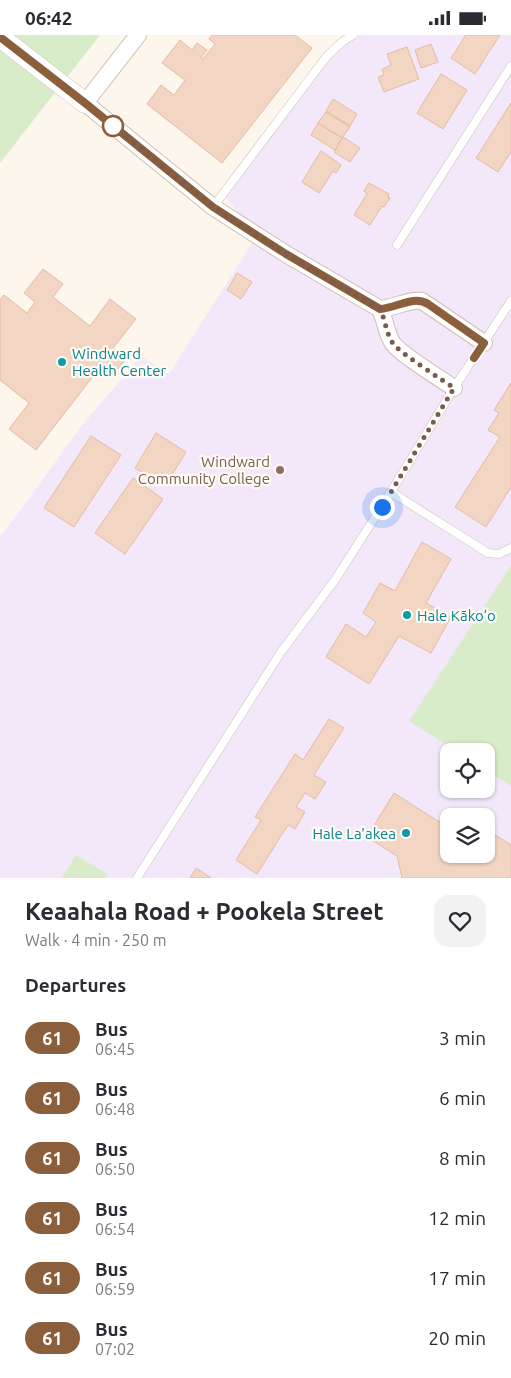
<!DOCTYPE html>
<meta charset="utf-8">
<style>
:root{--surface:#fff;--page:#f2f2f3;--text:#2b2b33;--muted:#7c7c81}
body{margin:0;font-family:Ubuntu,sans-serif;background:var(--page);color:var(--text);height:100vh;display:flex;flex-direction:column;font-size:19px;white-space:nowrap}
*{box-sizing:border-box;margin:0}
p{font-size:16px;color:var(--muted)}
.icon{flex:none;width:28px;height:28px;fill:none;stroke:currentColor;stroke-width:2;stroke-linecap:round;stroke-linejoin:round}
.map{position:relative;height:843px;overflow:hidden}
.details{display:flex;flex-direction:column;background:var(--surface);flex:1}
.details>*{flex:none}
.badge{padding:0 10px;border-radius:16px;font-size:18px;line-height:32px}
.buttons{position:absolute;left:440px;top:708px;display:grid;gap:10px}
.buttons a{display:grid;place-items:center;width:55px;height:55px;border-radius:10px;background:var(--surface);box-shadow:0 1px 4px #0004;font-size:25px}
.you{position:absolute;width:25px;height:25px;margin:-12px;border:4px solid #fff;border-radius:50%;background:#1a73e8;box-shadow:0 0 0 8px #1a73e833}
.map>.badge{position:absolute;translate:-50% -50%;box-shadow:0 0 0 2px #fff}
h2{padding:0 25px;font-size:19px;line-height:45px}
.round{display:grid;place-items:center;flex:none;width:52px;height:52px;border-radius:15px;background:var(--page)}
.head{display:flex;align-items:center;justify-content:space-between;height:85px;padding:0 25px}
h1{font-size:24px;font-weight:700;line-height:38px}
ul{padding:0;list-style:none}
li{display:flex;align-items:center;gap:15px;height:60px;padding:0 25px}
li div{flex:1}
li b{display:block;font-size:19px}
li em{font-style:normal}
li .badge{min-width:55px;font-weight:700;text-align:center}
.status{display:flex;justify-content:space-between;align-items:center;height:35px;padding:0 25px;background:var(--surface);direction:ltr}
.status svg{height:14px;fill:currentColor}
.map>svg:first-child{display:block}
</style>
<div class="status"><b>06:42</b><svg viewBox="0 0 49 12"><path d="M0 12V9h3v3zM5 12V6h3v6zM10 12V3h3v9zM15 12V0h3v12zM26 1h20v11H26zM47 4h2v5h-2z"/></svg></div>
<div class="map">
<svg width="511" height="843" viewBox="0 0 511 843">
<rect width="100%" height="100%" fill="#fdf6ec"/>
<path fill="#f3e8fa" fill-rule="evenodd" d="M354,0H511V843H0V501L19,477L80,393L141,321L169,339L257,200L222,158L327,21ZM449,716H486V754H449ZM449,781H486V819H449Z"/>
<g fill="#d8ecc9">
<path d="M0,0H100L0,128Z"/>
<path d="M511,531V751L486,735V716H457L409,686Z"/>
<path d="M76,820L107,839L104,843H62Z"/>
</g>
<g fill="#f3d5c3" stroke="#e6bba3">
<path d="M212,0H295L312,13L222,128L147,69L161,50L174,60L185,45L162,28L180,5L192,15L197,8L207,15L201,23L203,24L215,9L209,4Z"/>
<path d="M466,0H500L475,39L451,23Z"/>
<path d="M431,9L438,27L421,33L415,15Z"/>
<path d="M407,12L419,44L384,57L378,42L384,40L382,34L391,30L387,19Z"/>
<path d="M441,39L467,55L443,94L417,78Z"/>
<path d="M333,64L357,79L350,91L326,76Z"/>
<path d="M511,68V117L498,137L476,123Z"/>
<path d="M326,77L350,92L342,103L318,88Z"/>
<path d="M318,88L342,103L335,115L311,100Z"/>
<path d="M343,102L360,113L350,127L334,117Z"/>
<path d="M321,116L341,130L336,138L333,136L319,158L302,147Z"/>
<path d="M369,148L389,159L388,162L390,163L384,172L382,171L370,190L354,180L367,159L364,156Z"/>
<path d="M43,234L63,249L53,262L90,291L110,264L136,284L113,313L126,324L113,340L101,331L36,415L9,394L29,368L0,345V265L4,260L27,278L35,267L24,258Z"/>
<path d="M237,238L252,247L241,264L227,255Z"/>
<path d="M511,348V452L486,492L455,472L500,402L488,395L499,378L494,375Z"/>
<path d="M156,398L186,417L165,451L135,433Z"/>
<path d="M91,401L121,420L74,492L44,473Z"/>
<path d="M133,443L163,464L125,519L95,498Z"/>
<path d="M422,507L451,524L426,568L451,582L431,618L399,601L369,649L326,622L346,589L366,602L376,587L363,578L380,548L395,556Z"/>
<path d="M329,684L344,693L314,740L326,747L315,764L305,758L296,772L305,777L295,794L288,790L257,839L236,825L261,785L255,782L295,719L303,725Z"/>
<path d="M394,758L441,788L449,819H486V794L511,810V843H402L397,821L367,802Z"/>
<path d="M196,833L211,843H190Z"/>
</g>
<g fill="none" stroke-linecap="round" stroke-linejoin="round">
<g stroke="#d1beb0" stroke-width="9">
<g id="service">
<path d="M213,172L327,21L342,7L353,0"/>
<path d="M397,210L511,31"/>
<path d="M391,457L488,518L499,519L511,513"/>
<path d="M137,843L281,617L335,545L391,457L454,353L511,266"/>
</g>
</g>
<g stroke="#d1beb0" stroke-width="18">
<g id="minor">
<path d="M138,0L85,68L213,172L286,219L380,274C395,273 408,264 422,266L484,308"/>
<path d="M380,274C385,284 386,297 392,307C397,317 441,344 454,353"/>
</g>
</g>
<g stroke="#d1beb0" stroke-width="21">
<path id="tertiary" d="M0,2L85,68"/>
</g>
<use href="#service" stroke="#fff" stroke-width="8"/>
<use href="#minor" stroke="#fff" stroke-width="16"/>
<use href="#tertiary" stroke="#fff" stroke-width="20"/>
</g>
<g fill="none" stroke-linecap="round" stroke-linejoin="round">
<g stroke="#fff" stroke-width="11">
<path id="line" d="M0,2L85,68L213,172L286,219L380,274C397,273 413,260 428,269L484,308L474,323"/>
</g>
<use href="#line" stroke="#8b5e3c" stroke-width="8"/>
<path stroke="#7a5c4d" stroke-width="5" stroke-dasharray="0 9" d="M113,91L213,172L286,219L380,274C385,284 386,297 392,307C398,317 441,344 454,353L382,472"/>
</g>
<circle fill="#fff" stroke="#8b5e3c" stroke-width="2.5" cx="113" cy="91" r="10"/>
<g fill="#0f9aa8" stroke="#fffaf3" stroke-width="2">
<circle cx="62" cy="327" r="5"/>
<circle cx="407" cy="580" r="5"/>
<circle cx="406" cy="798" r="5"/>
</g>
<circle fill="#8d6e63" stroke="#fffaf3" stroke-width="2" cx="280" cy="435" r="5"/>
<g text-anchor="middle" dominant-baseline="central" stroke-width="4.5" stroke-linejoin="round" paint-order="stroke">
<g font-size="15" fill="#0d838f" stroke="#fffaf3" text-anchor="start">
<text x="72" y="318">Windward<tspan x="72" dy="17">Health Center</tspan></text>
<text x="417" y="580">Hale Kāko‘o</text>
<text x="396" y="798" text-anchor="end">Hale La'akea</text>
</g>
<g font-size="15" fill="#785e54" stroke="#fffaf3" text-anchor="end">
<text x="270" y="426">Windward<tspan x="270" dy="17">Community College</tspan></text>
</g>
</g>
</svg>
<div class="buttons">
<a><svg class="icon" aria-label="locate" viewBox="0 0 24 24"><circle cx="12" cy="12" r="6"/><path d="M12 2v4M12 18v4M2 12h4M18 12h4"/></svg></a>
<a><svg class="icon" aria-label="layers" viewBox="0 0 24 24"><path d="M12 4l9 5-9 5-9-5zM3 14l9 5 9-5"/></svg></a>
</div>
<div class="you" style="left:382px;top:472px"></div>
</div>
<section class="details">
<div class="head"><div><h1>Keaahala Road + Pookela Street</h1><p>Walk · 4 min · 250 m</p></div><a class="round"><svg class="icon" aria-label="heart" viewBox="0 0 24 24"><path d="M12 20l-8-8c-3-5 5-10 8-4 3-6 11-1 8 4z"/></svg></a></div>
<h2>Departures</h2>
<ul>
<li><span class="badge" style="background:#8b5e3c;color:#fff">61</span><div><b>Bus</b><p>06:45</p></div><em>3 min</em></li>
<li><span class="badge" style="background:#8b5e3c;color:#fff">61</span><div><b>Bus</b><p>06:48</p></div><em>6 min</em></li>
<li><span class="badge" style="background:#8b5e3c;color:#fff">61</span><div><b>Bus</b><p>06:50</p></div><em>8 min</em></li>
<li><span class="badge" style="background:#8b5e3c;color:#fff">61</span><div><b>Bus</b><p>06:54</p></div><em>12 min</em></li>
<li><span class="badge" style="background:#8b5e3c;color:#fff">61</span><div><b>Bus</b><p>06:59</p></div><em>17 min</em></li>
<li><span class="badge" style="background:#8b5e3c;color:#fff">61</span><div><b>Bus</b><p>07:02</p></div><em>20 min</em></li>
</ul>
</section>
